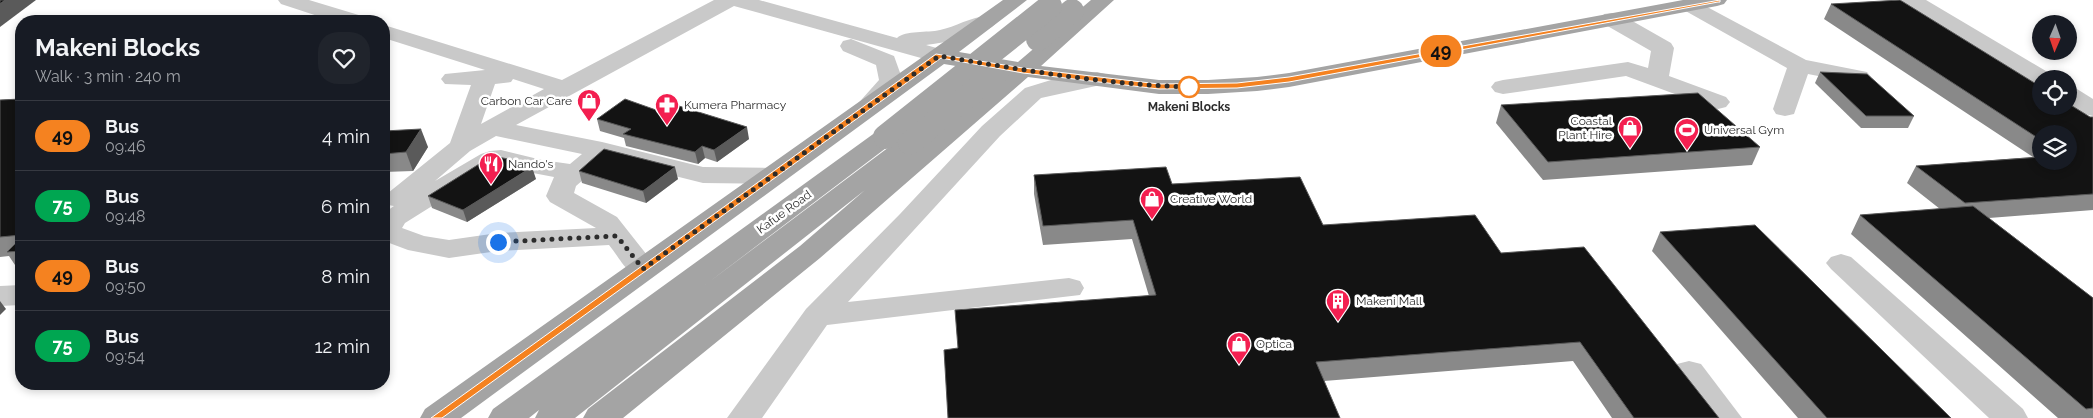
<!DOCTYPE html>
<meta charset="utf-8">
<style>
:root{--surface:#171b24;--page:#20242c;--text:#f1f3f6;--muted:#9ea1a6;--line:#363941}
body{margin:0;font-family:Raleway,sans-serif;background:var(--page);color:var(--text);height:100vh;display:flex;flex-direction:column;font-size:19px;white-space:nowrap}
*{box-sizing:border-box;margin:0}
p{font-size:16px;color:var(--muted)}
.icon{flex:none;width:28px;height:28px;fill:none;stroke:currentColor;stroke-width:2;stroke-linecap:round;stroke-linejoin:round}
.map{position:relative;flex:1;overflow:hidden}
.sheet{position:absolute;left:15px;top:15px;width:375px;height:375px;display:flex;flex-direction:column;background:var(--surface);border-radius:20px;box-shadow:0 2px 8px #0003}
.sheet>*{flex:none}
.badge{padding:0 10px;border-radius:16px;font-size:18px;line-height:32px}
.needle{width:32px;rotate:182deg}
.buttons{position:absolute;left:2032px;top:15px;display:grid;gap:10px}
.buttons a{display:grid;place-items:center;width:45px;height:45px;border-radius:50%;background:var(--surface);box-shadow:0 2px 8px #0003;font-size:25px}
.you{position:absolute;width:25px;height:25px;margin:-12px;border:4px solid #fff;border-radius:50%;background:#1a73e8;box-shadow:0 0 0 8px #1a73e833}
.map>.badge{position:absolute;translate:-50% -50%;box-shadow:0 0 0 2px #fff}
.round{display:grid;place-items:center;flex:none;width:52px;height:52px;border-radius:20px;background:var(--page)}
.headline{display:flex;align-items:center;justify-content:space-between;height:85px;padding:0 20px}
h1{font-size:24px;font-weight:700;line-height:38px}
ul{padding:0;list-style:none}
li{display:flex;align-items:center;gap:15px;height:70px;padding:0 20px;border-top:1px solid var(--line)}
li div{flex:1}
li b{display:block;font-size:19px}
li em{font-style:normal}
li .badge{min-width:55px;font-weight:700;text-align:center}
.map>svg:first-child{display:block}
</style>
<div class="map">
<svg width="2093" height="418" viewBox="0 0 2093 418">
<rect width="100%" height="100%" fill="#fff"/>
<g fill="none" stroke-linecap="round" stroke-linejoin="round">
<g fill="#c9c9c9" fill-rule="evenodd">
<path d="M278,0H309L362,16L365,21H333L281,4Z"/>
<path d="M714,0H759L897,38C906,30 927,33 940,30C957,27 976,13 994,17L997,22C987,36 942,43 926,45L947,51L950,56L947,61L939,63L734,6L516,125L602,142L703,167L773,168L782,170L786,176L782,182L773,184L703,183L607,159L576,186L574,193L617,217L658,269L653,276C629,282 623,262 609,245L498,251L449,258L408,250L384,241V213L394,206L388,205L384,199L388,193L450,143L471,85L445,84L441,79L445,74L485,70L384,38V25L562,80ZM513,79L544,89L481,124L495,84L511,82ZM496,136L582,154L570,164L542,160L501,150L490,151L481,154L435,181L470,151ZM496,166L554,177L546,196L550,202L596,228L498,233L449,240L424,236L402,228L405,223Z"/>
<path d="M1901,0H1926L2051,74L2054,79H2041V86L2035,84L1904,4Z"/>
<path d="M1682,1H1696L1806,60L1867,72L1871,77L1867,82L1859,84L1808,74L1794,114L1785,116L1776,114L1773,109L1787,68L1682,9L1679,5Z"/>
<path d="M1612,13L1620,14L1671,43L1674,48L1669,76L1726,97L1730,102L1726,107L1718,109L1710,107L1626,76L1503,94L1495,92L1491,87L1495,82L1503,80L1628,62L1648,68L1651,51L1604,24L1601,19L1604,14Z"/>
<path d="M851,39L894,56L903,81C892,96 877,118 857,113L854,108L879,80L876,65L843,51L840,46L843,41Z"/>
<path d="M1097,72L1105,74L1109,79L1105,84L1041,98L1000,136L848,302L1069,278L1080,281L1084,288L1080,295L827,325L762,418H727L806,309L900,214L982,126L1025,88L1051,80Z"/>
<path d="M2069,87L2077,89L2093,99V116L2084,114L2069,104Z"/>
<path d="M1841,254L1851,257L2023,409L2028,418H1989L1831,269L1826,263L1831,257Z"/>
<path d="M21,285V305L0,306V286Z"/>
<path d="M1689,361L1701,364L1742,418H1706L1673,372L1677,364Z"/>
</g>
<path fill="#a4a4a4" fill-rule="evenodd" d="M1003,0H1027L959,52L1018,62L1091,0H1114L1041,66L1159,80H1208L1257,77L1289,73L1683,0H1727L1724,4L1717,6L1289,87L1257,91L1208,94H1159L1028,77L820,258L623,418H583L588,409L800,246L865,190L575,418H535L539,410L529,418H488L493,409L876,132L885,129L894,132L898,137L894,142L705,285L901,138L910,135L919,138L922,142L1004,74L944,64L461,418H420L425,409Z"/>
<g stroke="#a4a4a4" stroke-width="24">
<path d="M1038,39L1072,11"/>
<path d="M885,137L1050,6"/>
<path d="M910,143L997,72"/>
</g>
</g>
<g fill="#898989" fill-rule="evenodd">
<path d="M1831,4L2090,117H2093V210L1989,218L2093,298V418H2058L1851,234L1860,215L1940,209L1907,183L1916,166L2033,157L1824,19ZM2041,134H2069V161H2041Z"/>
<path d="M1820,72L1914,116L1908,128H1861L1815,83Z"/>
<path d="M21,99V271H19L9,256L0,257V100Z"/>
<path d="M1501,105L1760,147L1752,165L1543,180L1496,123Z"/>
<path d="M656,110L749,139L717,162L705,158L698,164L626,146L624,138L600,131L597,119Z"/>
<path d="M384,131L428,147L413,171L384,172Z"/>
<path d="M579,171L678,179L646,203L582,183Z"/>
<path d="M1034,175L1172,184L1323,225L1501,253L1719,418H1612L1573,361L1324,381L958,348L1149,296L1132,239L1043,245L1034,194Z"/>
<path d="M536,179L467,222L432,208L428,196Z"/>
<path d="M1660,232L1951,418H1798L1652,251Z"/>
</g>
<g fill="#5a5a5a">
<path d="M5,0H36L0,27V4Z"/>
<path d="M747,127L749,139L717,162L714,150Z"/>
<path d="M421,129L428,147L413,171L406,152Z"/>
<path d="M702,146L705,158L698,164L695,152Z"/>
<path d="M532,167L536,179L467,222L463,210Z"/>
<path d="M675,167L678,179L646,203L643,191Z"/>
<path d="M0,301L6,309L0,315Z"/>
</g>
<g fill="#131313" stroke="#5a5a5a">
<path d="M0,0H5L0,4Z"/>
<path d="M1900,0L2041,87V106H2069V104L2090,117H2093V194L1965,203L1916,166L2041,157V161H2069V134H2041V140L1831,4Z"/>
<path d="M1820,72L1867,74L1914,116H1866Z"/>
<path d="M1698,93L1760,147L1548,162L1501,105Z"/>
<path d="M21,99V235L0,237V100Z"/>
<path d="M625,99L656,110L666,102L747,127L714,150L702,146L695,152L623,134L631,129L597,119Z"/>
<path d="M421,129L406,152L384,154V131Z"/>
<path d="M604,149L675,167L643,191L579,171Z"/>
<path d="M492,156L514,160L532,167L463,210L428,196Z"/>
<path d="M1166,167L1172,184L1300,177L1323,225L1475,215L1501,253L1584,247L1719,418H1634L1580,342L1316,362L1340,418H948L944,350L958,348L955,310L1156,295L1133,220L1043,226L1034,175Z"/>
<path d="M1973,206L2093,298V408L2086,409L1860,215Z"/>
<path d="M1755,225L1951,418H1827L1660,232Z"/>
<path d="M21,238V251L7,252Z"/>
</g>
<path fill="#f58220" stroke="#fff" d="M1718,2L1289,82L1237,88L1159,89L1023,73L941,58L442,418H431L936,54L1023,68L1159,84L1237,83L1289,77L1720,0V2Z"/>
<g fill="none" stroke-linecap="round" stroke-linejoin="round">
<path stroke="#2c2c2c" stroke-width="5" stroke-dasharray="0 9" d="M498,242L617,236L643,269L939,56C1025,70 1112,86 1198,87H1189"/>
</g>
<defs>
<g id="shop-pin" transform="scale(1.25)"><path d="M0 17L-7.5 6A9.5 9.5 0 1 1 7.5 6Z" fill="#f31f50" stroke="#fff"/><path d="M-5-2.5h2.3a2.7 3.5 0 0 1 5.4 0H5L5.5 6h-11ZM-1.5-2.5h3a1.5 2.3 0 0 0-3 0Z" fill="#fff"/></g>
<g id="pharmacy-pin" transform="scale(1.25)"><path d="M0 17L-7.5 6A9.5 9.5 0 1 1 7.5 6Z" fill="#f31f50" stroke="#fff"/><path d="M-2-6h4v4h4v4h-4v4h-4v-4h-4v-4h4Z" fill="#fff"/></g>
<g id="stadium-pin" transform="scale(1.25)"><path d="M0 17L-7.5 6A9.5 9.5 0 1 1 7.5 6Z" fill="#f31f50" stroke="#fff"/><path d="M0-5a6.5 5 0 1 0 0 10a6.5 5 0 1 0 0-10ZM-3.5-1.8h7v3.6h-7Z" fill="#fff"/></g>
<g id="restaurant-pin" transform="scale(1.25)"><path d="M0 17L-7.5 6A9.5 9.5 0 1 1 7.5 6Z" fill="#f31f50" stroke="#fff"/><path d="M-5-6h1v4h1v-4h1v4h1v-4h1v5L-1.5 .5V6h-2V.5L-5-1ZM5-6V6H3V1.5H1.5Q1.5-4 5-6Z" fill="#fff"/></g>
<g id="building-pin" transform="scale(1.25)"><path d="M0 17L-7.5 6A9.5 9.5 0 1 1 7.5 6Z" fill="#f31f50" stroke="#fff"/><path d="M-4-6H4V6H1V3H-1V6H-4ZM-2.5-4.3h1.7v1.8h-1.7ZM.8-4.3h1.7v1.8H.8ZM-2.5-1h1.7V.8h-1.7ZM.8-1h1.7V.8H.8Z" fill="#fff"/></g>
</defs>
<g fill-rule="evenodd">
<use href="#shop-pin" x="589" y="101"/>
<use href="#pharmacy-pin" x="667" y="105"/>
<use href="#shop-pin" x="1630" y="128"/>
<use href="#stadium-pin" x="1687" y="130"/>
<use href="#restaurant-pin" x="491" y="164"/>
<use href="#shop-pin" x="1152" y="199"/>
<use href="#building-pin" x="1338" y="301"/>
<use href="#shop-pin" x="1239" y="344"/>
</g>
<circle fill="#fff" stroke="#f58220" stroke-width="2.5" cx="1189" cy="87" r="10"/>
<g text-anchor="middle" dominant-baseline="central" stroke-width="5" stroke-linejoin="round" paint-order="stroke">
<g font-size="12" fill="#2c2c2c" stroke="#fff" text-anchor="start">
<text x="572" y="101" text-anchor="end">Carbon Car Care</text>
<text x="684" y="105">Kumera Pharmacy</text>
<text x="1612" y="121" text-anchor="end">Coastal<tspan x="1612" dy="14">Plant Hire</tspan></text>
<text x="1704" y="130">Universal Gym</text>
<text x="508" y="164">Nando's</text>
<text x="1170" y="199">Creative World</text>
<text x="1356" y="301">Makeni Mall</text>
<text x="1256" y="344">Optica</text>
</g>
<g font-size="12" font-weight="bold" fill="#2c2c2c" stroke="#fff">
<text x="1189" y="107">Makeni Blocks</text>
</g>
<g font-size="12" fill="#2c2c2c" stroke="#fff">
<text transform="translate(784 212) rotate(-36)">Kafue Road</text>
</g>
</g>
</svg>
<div class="buttons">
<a><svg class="needle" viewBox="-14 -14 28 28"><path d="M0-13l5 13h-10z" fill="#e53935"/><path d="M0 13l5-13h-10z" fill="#9ea1a6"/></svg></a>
<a><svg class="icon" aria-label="locate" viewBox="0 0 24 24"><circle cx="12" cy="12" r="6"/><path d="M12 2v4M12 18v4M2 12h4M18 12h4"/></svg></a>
<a><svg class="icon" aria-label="layers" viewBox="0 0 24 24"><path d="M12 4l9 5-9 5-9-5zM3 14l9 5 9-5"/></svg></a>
</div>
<div class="you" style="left:498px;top:242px"></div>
<b class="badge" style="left:1441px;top:51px;background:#f58220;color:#111">49</b>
<section class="sheet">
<div class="headline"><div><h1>Makeni Blocks</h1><p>Walk · 3 min · 240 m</p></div><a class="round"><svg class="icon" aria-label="heart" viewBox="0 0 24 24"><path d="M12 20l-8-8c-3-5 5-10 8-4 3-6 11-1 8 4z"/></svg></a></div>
<ul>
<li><span class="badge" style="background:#f58220;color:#111">49</span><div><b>Bus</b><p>09:46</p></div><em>4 min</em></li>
<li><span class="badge" style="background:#00a651;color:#fff">75</span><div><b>Bus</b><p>09:48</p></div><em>6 min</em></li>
<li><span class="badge" style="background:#f58220;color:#111">49</span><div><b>Bus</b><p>09:50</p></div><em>8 min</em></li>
<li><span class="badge" style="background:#00a651;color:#fff">75</span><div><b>Bus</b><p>09:54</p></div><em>12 min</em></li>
</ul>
</section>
</div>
